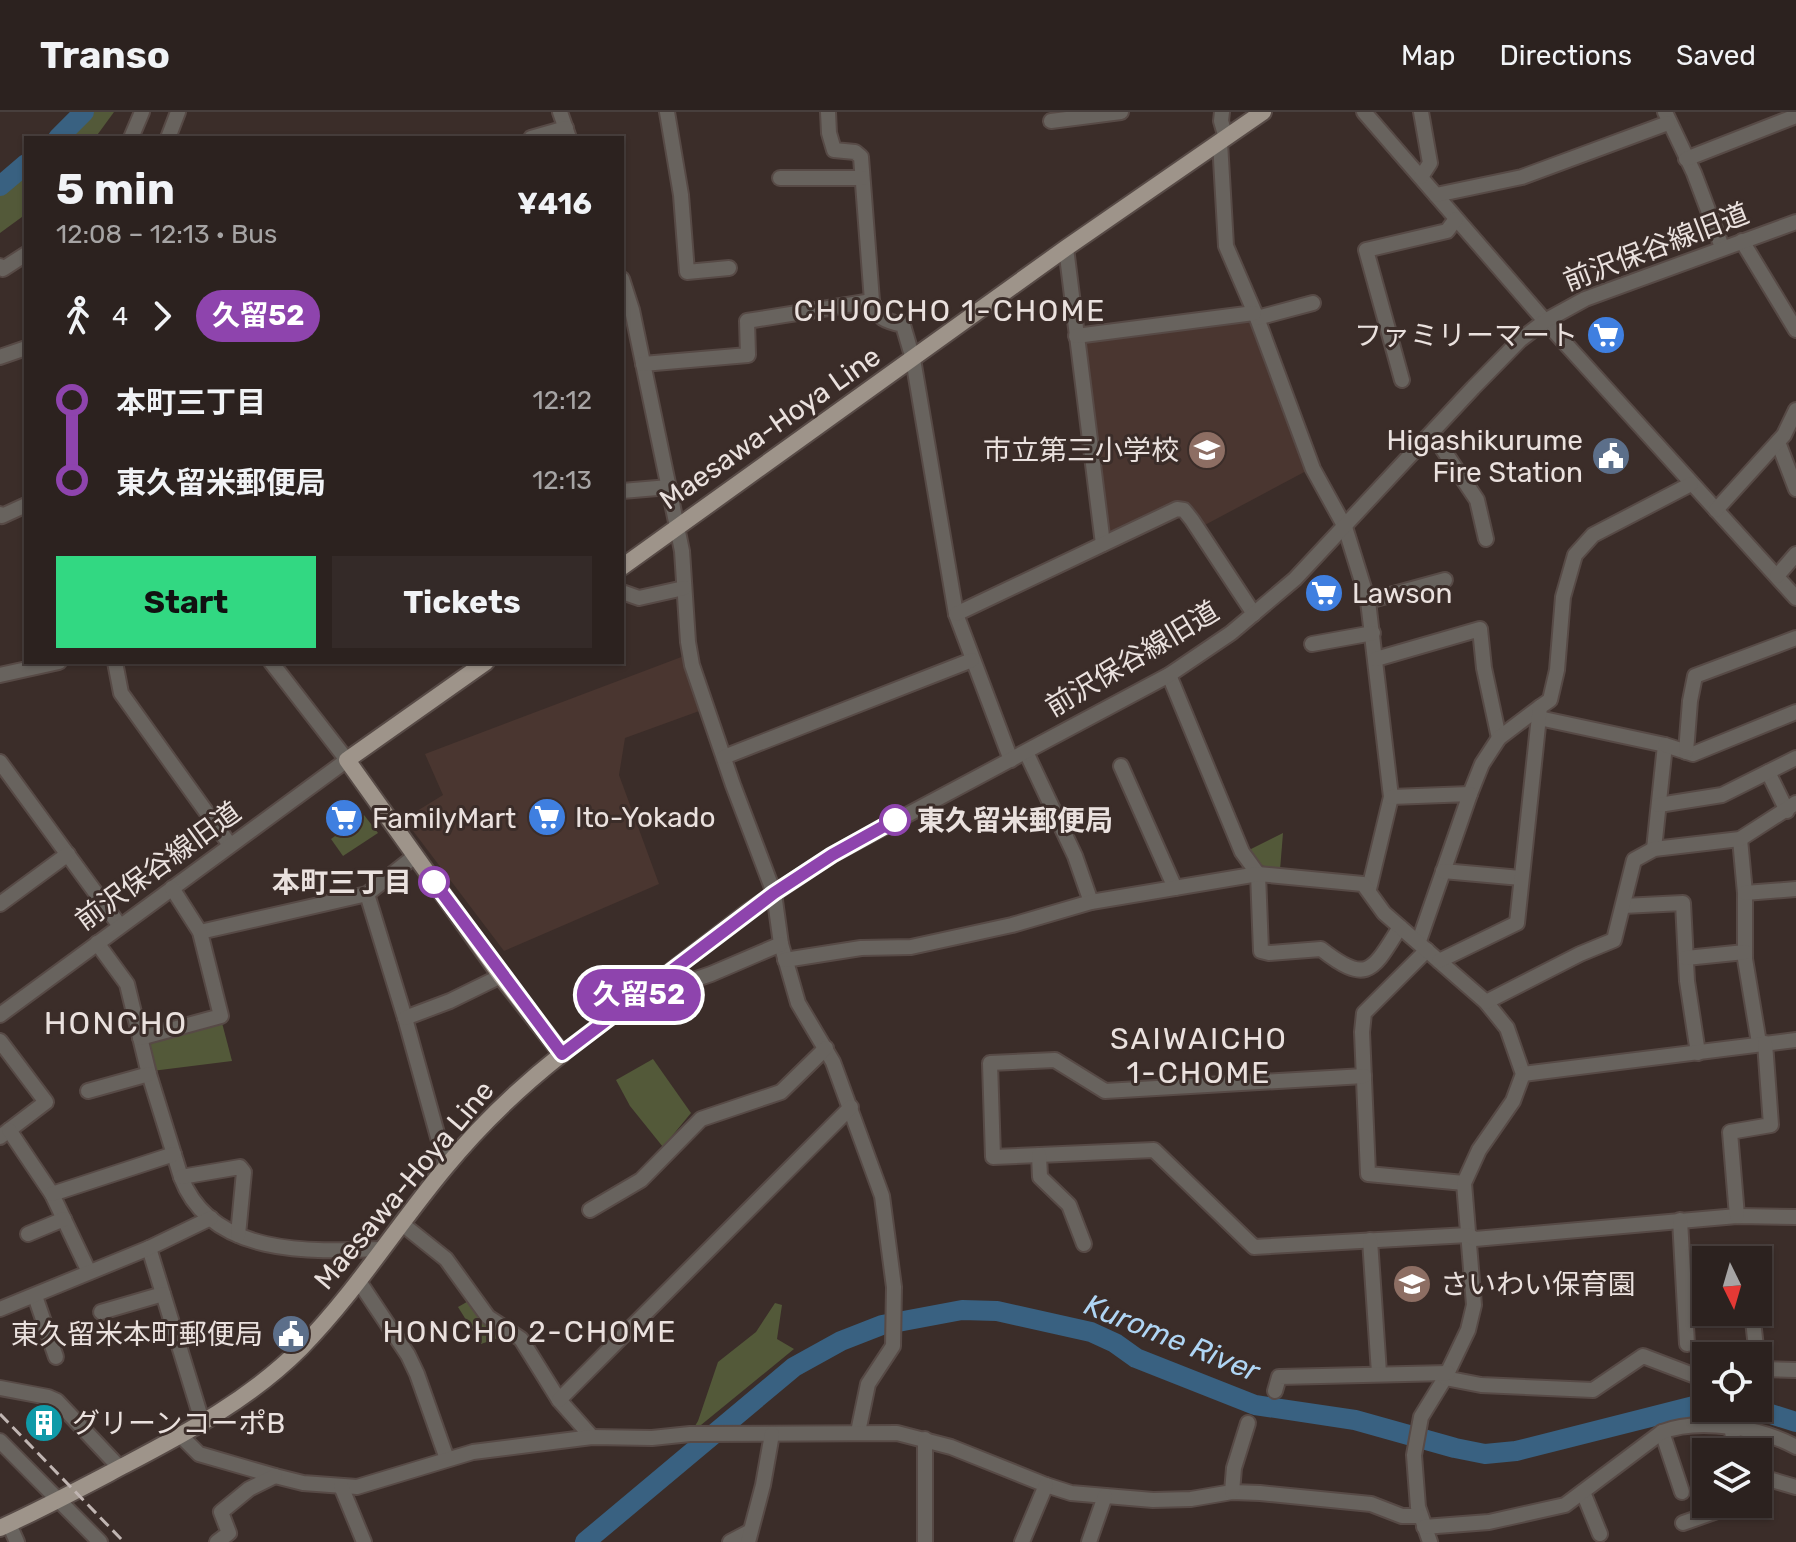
<!DOCTYPE html>
<meta charset="utf-8">
<style>
:root{--surface:#2c221f;--page:#342a28;--text:#f1f3f6;--muted:#a6a4a4;--line:#483f3d;--accent:#32d882}
body{margin:0;font-family:Rubik,"Noto Sans JP",sans-serif;background:var(--page);color:var(--text);height:100vh;display:flex;flex-direction:column;font-size:30px;white-space:nowrap}
*{box-sizing:border-box;margin:0}
p{font-size:26px;color:var(--muted)}
.icon{flex:none;width:44px;height:44px;fill:none;stroke:currentColor;stroke-width:2;stroke-linecap:round;stroke-linejoin:round}
.map{position:relative;flex:1;overflow:hidden}
.side{position:absolute;left:24px;top:24px;width:600px;height:528px;display:flex;flex-direction:column;background:var(--surface);border-radius:0px;box-shadow:0 2px 6px #0004,0 0 0 2px var(--line)}
.side>*{flex:none}
.badge{padding:0 16px;border-radius:26px;font-size:28px;line-height:52px}
.needle{width:52px;rotate:175deg}
.controls{position:absolute;left:1692px;top:1134px;display:grid;gap:16px}
.controls a{display:grid;place-items:center;width:80px;height:80px;border-radius:0px;background:var(--surface);box-shadow:0 2px 6px #0004,0 0 0 2px var(--line);font-size:40px}
.map>.badge{position:absolute;translate:-50% -50%;box-shadow:0 0 0 4px #fff}
.legs{display:flex;align-items:center;gap:12px;height:88px;padding:0 32px;font-size:26px}
.legs p{margin-inline-start:auto}
.headline{display:flex;align-items:center;justify-content:space-between;height:136px;padding:0 32px}
h1{font-size:44px;font-weight:700;line-height:60px}
.cta{display:flex;gap:16px;margin-top:auto;padding:16px 32px}
.cta a{flex:1;height:92px;border-radius:0px;background:var(--accent);color:#111;font-size:32px;font-weight:700;line-height:92px;text-align:center}
.cta a+a{background:var(--page);color:var(--text)}
ul{padding:0 32px;list-style:none}
li{display:flex;align-items:center;gap:28px;height:80px;font-size:30px}
li i{display:grid;place-items:center;width:12px;height:100%;margin:0 10px;background:currentColor}
li i::after{content:'';width:20px;height:20px;margin:-10px;border:6px solid;border-radius:50%;background:var(--surface)}
li p{margin-inline-start:auto}
li:first-child i{background:linear-gradient(#0000 50%,currentColor 0)}
li:last-child i{background:linear-gradient(currentColor 50%,#0000 0)}
header{display:flex;align-items:center;gap:48px;box-sizing:border-box;height:112px;padding:0 40px;background:var(--surface);border-bottom:2px solid var(--line)}
header strong{font-size:38px}
nav{display:flex;gap:44px;margin-inline-start:auto;font-size:28px}
.map>svg:first-child{display:block}
</style>
<header>
<strong>Transo</strong>
<nav><a>Map</a><a>Directions</a><a>Saved</a></nav>
</header>
<div class="map">
<svg width="1796" height="1430" viewBox="0 0 1796 1430">
<rect width="100%" height="100%" fill="#3b2d29"/>
<g fill="#4a3630">
<path d="M1249,207L1308,358L1203,414L1186,389L1110,424L1085,229Z"/>
<path d="M684,544L702,598L625,626L619,663L659,772L504,839L404,707L443,683L425,642Z"/>
</g>
<g fill="#535939">
<path d="M83,0H114L95,26H58Z"/>
<path d="M26,52V102L0,121V74Z"/>
<path d="M364,703L378,721L343,744L331,727Z"/>
<path d="M1283,721L1280,758C1263,756 1257,752 1249,738Z"/>
<path d="M221,907L232,949L152,959L143,927Z"/>
<path d="M653,947L691,1001L663,1035L630,994L616,968Z"/>
<path d="M472,1187L509,1222L481,1232L458,1195Z"/>
<path d="M775,1191L782,1193L777,1227L794,1237L690,1322L698,1309L718,1250L756,1220Z"/>
</g>
<g fill="none" stroke-linecap="round" stroke-linejoin="round">
<g stroke="#396181" stroke-width="20">
<path d="M58,26L84,0"/>
<path d="M0,74L26,52"/>
<path d="M1730,1296H1735"/>
<path d="M1752,1296L1796,1310"/>
<path d="M585,1430L794,1255L841,1229L882,1213L962,1198L997,1199L1091,1220L1115,1231L1136,1246L1255,1293L1355,1308L1455,1336L1485,1342L1516,1339L1694,1294L1706,1295"/>
</g>
<g stroke="#574a46" stroke-width="18">
<g id="minor">
<path d="M560,0L569,26"/>
<path d="M667,0L681,83L687,160L729,156"/>
<path d="M828,0L829,21L834,38L855,40L861,45L872,189C878,207 885,209 903,213L913,247L956,502L1011,648"/>
<path d="M1222,0L1221,9L1226,26"/>
<path d="M1364,0L1545,209L1796,486"/>
<path d="M1421,0L1430,51L1421,65"/>
<path d="M1665,0L1694,61L1722,135"/>
<path d="M1051,9L1121,0"/>
<path d="M131,26L142,0"/>
<path d="M168,26L178,0"/>
<path d="M531,26L566,16"/>
<path d="M1220,30L1226,134L1257,206L1313,357L1345,415L1368,489L1391,685L1369,777"/>
<path d="M1686,47L1796,4"/>
<path d="M780,66H862"/>
<path d="M1436,83L1522,65L1668,11"/>
<path d="M1742,129L1796,218"/>
<path d="M1066,136L1103,432"/>
<path d="M0,154L3,157L26,142"/>
<path d="M622,167L632,198L682,439L688,530L692,553L733,673L774,781L781,832L798,891L833,950L882,1084L894,1175L893,1234L868,1272L858,1320"/>
<path d="M1257,206L1313,191"/>
<path d="M1076,224L1254,201"/>
<path d="M0,245L26,236"/>
<path d="M643,252L748,243L747,209L872,189"/>
<path d="M1402,268L1366,138L1447,119L1456,107"/>
<path d="M1432,321L1477,388L1486,427"/>
<path d="M1778,330L1796,377"/>
<path d="M622,379L669,375"/>
<path d="M1716,398L1784,323L1796,298"/>
<path d="M0,402L2,404L26,393"/>
<path d="M1777,464L1796,442"/>
<path d="M622,480L639,486L684,476"/>
<path d="M1368,489L1445,468"/>
<path d="M956,502L1177,397L1184,398L1192,408L1254,502"/>
<path d="M1312,532L1373,521"/>
<path d="M1376,547L1480,517L1484,556L1499,626"/>
<path d="M115,550L121,581L230,733"/>
<path d="M0,563L59,550"/>
<path d="M1169,563L1242,740L1258,762L1261,839L1269,841L1321,837C1368,874 1373,858 1400,815"/>
<path d="M1539,606L1665,633L1654,737"/>
<path d="M1665,633L1693,642L1796,600"/>
<path d="M1026,640L1075,744L1091,790"/>
<path d="M1686,640L1690,589L1695,564L1796,526"/>
<path d="M724,645L972,548"/>
<path d="M0,650L120,814"/>
<path d="M1121,654L1175,776"/>
<path d="M1768,660L1787,699"/>
<path d="M1470,682L1482,652L1499,626L1540,595"/>
<path d="M1391,685L1470,682L1419,829"/>
<path d="M1659,693L1722,683L1796,646"/>
<path d="M1740,727L1745,781V847L1759,931"/>
<path d="M1443,759L1521,766"/>
<path d="M1745,781L1796,777"/>
<path d="M367,782L405,906L446,1054"/>
<path d="M0,792L68,742"/>
<path d="M1623,794L1683,791L1687,869L1698,941"/>
<path d="M200,820L367,782L415,744"/>
<path d="M97,831L127,872L149,962L181,1065C211,1145 312,1140 382,1137"/>
<path d="M1427,838L1364,901L1362,920L1368,1062L1464,1071"/>
<path d="M1686,846L1745,840"/>
<path d="M785,848L861,836L911,835L1012,813L1091,790L1258,762L1363,772L1384,801L1486,890L1507,916L1523,962L1513,989L1479,1038L1464,1071L1474,1193L1468,1218L1445,1266L1421,1305L1414,1343L1418,1395L1430,1430"/>
<path d="M1439,849L1517,811L1540,595L1550,588L1557,558L1563,485L1575,443L1593,423L1691,372"/>
<path d="M661,866L667,877L711,862L781,832"/>
<path d="M1486,890L1580,842L1614,828L1634,748L1654,737L1740,727L1796,691"/>
<path d="M0,903L347,648L271,550"/>
<path d="M405,906L450,889L501,864"/>
<path d="M140,926L221,904L200,820L172,776"/>
<path d="M0,929L46,990L0,1025"/>
<path d="M562,942L748,799L832,743L1169,563L1231,521L1295,467L1473,276L1520,228L1545,209L1585,187L1796,110"/>
<path d="M1523,962L1796,928"/>
<path d="M1364,964L1105,979L1055,948L990,951L993,1045L1154,1038L1254,1135L1468,1123L1475,1127L1737,1104L1796,1105"/>
<path d="M88,979L149,962"/>
<path d="M9,1018L52,1082L89,1160"/>
<path d="M1039,1043L1040,1065L1069,1093L1084,1132"/>
<path d="M181,1065L240,1055L244,1060L238,1123"/>
<path d="M52,1082L174,1042"/>
<path d="M590,1098L641,1068L701,1007L781,980L826,936"/>
<path d="M1737,1104L1730,1020L1771,1013L1765,931"/>
<path d="M1680,1108L1687,1232"/>
<path d="M401,1111L446,1147L488,1205L521,1227L559,1288L592,1325"/>
<path d="M28,1122L64,1107"/>
<path d="M1370,1128L1379,1261"/>
<path d="M149,1136L203,1312"/>
<path d="M358,1168L408,1243L417,1262L447,1347"/>
<path d="M35,1184L56,1245"/>
<path d="M0,1197L149,1136L211,1106"/>
<path d="M101,1200L163,1182"/>
<path d="M1752,1200L1757,1244"/>
<path d="M1758,1257L1796,1258"/>
<path d="M1445,1266L1481,1273L1593,1278L1643,1244L1706,1268"/>
<path d="M0,1276L48,1285L57,1289L120,1356"/>
<path d="M1275,1279L1279,1265L1448,1261"/>
<path d="M559,1288L851,995"/>
<path d="M1731,1315L1736,1340"/>
<path d="M1662,1320L1682,1380"/>
<path d="M1754,1321L1757,1338"/>
<path d="M181,1324L199,1342L275,1364L303,1371L357,1375L473,1340L592,1325L652,1326L690,1322L897,1321L951,1335L1046,1373L1071,1381L1153,1388L1191,1387L1232,1380L1260,1381L1371,1392L1402,1404H1420"/>
<path d="M0,1329L100,1430"/>
<path d="M1758,1364L1796,1375"/>
<path d="M341,1374L364,1430"/>
<path d="M1232,1380L1234,1356L1248,1311"/>
<path d="M1583,1380L1600,1422"/>
<path d="M1683,1411L1737,1392"/>
<path d="M9,1412L17,1430"/>
<path d="M1424,1415L1489,1410L1565,1393L1662,1320C1699,1305 1762,1316 1796,1335"/>
<path d="M217,1430L229,1421L221,1400L249,1377L275,1364"/>
<path d="M730,1430L749,1420"/>
<path d="M748,1430L763,1373L772,1322"/>
<path d="M925,1430V1327"/>
<path d="M1022,1430L1046,1373"/>
<path d="M1089,1430L1105,1384"/>
</g>
</g>
<g stroke="#574a46" stroke-width="20">
<g id="major">
<path d="M622,455L1066,136L1263,0"/>
<path d="M0,1416C42,1397 83,1375 125,1353C188,1320 250,1287 301,1236C355,1181 396,1115 445,1056C480,1013 519,976 562,942L501,864L347,648L486,550"/>
</g>
</g>
<use href="#minor" stroke="#68635e" stroke-width="14"/>
<use href="#major" stroke="#9e948a" stroke-width="16"/>
<path stroke="#c0b5b2" stroke-width="3" stroke-dasharray="12 6" stroke-linecap="butt" d="M0,1302L124,1430"/>
</g>
<g fill="none" stroke-linecap="round" stroke-linejoin="round">
<g stroke="#fff" stroke-width="18">
<path id="line-1" d="M434,770L562,942L774,781L832,743L895,708"/>
</g>
<use href="#line-1" stroke="#8e44ad" stroke-width="12"/>
</g>
<defs>
<g id="supermarket-disc" transform="scale(2)"><circle r="9.5" fill="#3f7fe0" stroke="#3b2d29"/><path d="M-6-5.5h2.5l.6 2H6L4.5 2H-2.5L-4.4-4H-6ZM-1.5 3.2a1.3 1.3 0 1 0 .1 0ZM3 3.2a1.3 1.3 0 1 0 .1 0Z" fill="#fff"/></g>
<g id="school-disc" transform="scale(2)"><circle r="9.5" fill="#8d6e63" stroke="#3b2d29"/><path d="M0-5L7-2L0 1L-7-2ZM-4 1L0 2.5L4 1V4Q0 6-4 4Z" fill="#fff"/></g>
<g id="civic-disc" transform="scale(2)"><circle r="9.5" fill="#5c6f8a" stroke="#3b2d29"/><path d="M-.6-6.5H3V-4.5H.6V-3L4-1V1h2V6H-6V1h2V-1L-.6-3ZM-1.2 2.5V6h2.4V2.5Z" fill="#fff"/></g>
<g id="building-disc" transform="scale(2)"><circle r="9.5" fill="#0f9aa8" stroke="#3b2d29"/><path d="M-4-6H4V6H1V3H-1V6H-4ZM-2.5-4.3h1.7v1.8h-1.7ZM.8-4.3h1.7v1.8H.8ZM-2.5-1h1.7V.8h-1.7ZM.8-1h1.7V.8H.8Z" fill="#fff"/></g>
</defs>
<g fill-rule="evenodd">
<use href="#supermarket-disc" x="1606" y="223"/>
<use href="#school-disc" x="1207" y="338"/>
<use href="#civic-disc" x="1611" y="344"/>
<use href="#supermarket-disc" x="1324" y="481"/>
<use href="#supermarket-disc" x="547" y="705"/>
<use href="#supermarket-disc" x="344" y="706"/>
<use href="#school-disc" x="1412" y="1172"/>
<use href="#civic-disc" x="291" y="1222"/>
<use href="#building-disc" x="44" y="1311"/>
</g>
<g fill="#fff" stroke="#8e44ad" stroke-width="4">
<circle cx="895" cy="708" r="14"/>
<circle cx="434" cy="770" r="14"/>
</g>
<g text-anchor="middle" dominant-baseline="central" stroke-width="6" stroke-linejoin="round" paint-order="stroke">
<g font-size="28" fill="#eae1de" stroke="#3b2d29">
<text transform="translate(1656 135) rotate(-21)">前沢保谷線旧道</text>
<text transform="translate(770 316) rotate(-35)">Maesawa-Hoya Line</text>
<text transform="translate(1132 547) rotate(-31)">前沢保谷線旧道</text>
<text transform="translate(158 754) rotate(-36)">前沢保谷線旧道</text>
<text transform="translate(404 1073) rotate(-50)">Maesawa-Hoya Line</text>
</g>
<g font-size="28" fill="#eae1de" stroke="#3b2d29" text-anchor="start">
<text x="1578" y="223" text-anchor="end">ファミリーマート</text>
<text x="1583" y="328" text-anchor="end">Higashikurume<tspan x="1583" dy="32">Fire Station</tspan></text>
<text x="1179" y="338" text-anchor="end">市立第三小学校</text>
<text x="1352" y="481">Lawson</text>
<text x="575" y="705">Ito-Yokado</text>
<text x="372" y="706">FamilyMart</text>
<text x="1440" y="1172">さいわい保育園</text>
<text x="263" y="1222" text-anchor="end">東久留米本町郵便局</text>
<text x="72" y="1311">グリーンコーポB</text>
</g>
<g font-size="28" font-weight="bold" fill="#eae1de" stroke="#3b2d29" text-anchor="start">
<text x="917" y="708">東久留米郵便局</text>
<text x="412" y="770" text-anchor="end">本町三丁目</text>
</g>
<g font-size="30" letter-spacing="2" fill="#eae1de" stroke="#3b2d29">
<text x="950" y="199">CHUOCHO 1-CHOME</text>
<text x="1199" y="927">SAIWAICHO<tspan x="1199" dy="34">1-CHOME</tspan></text>
<text x="530" y="1220">HONCHO 2-CHOME</text>
</g>
<g font-size="30" font-style="italic" fill="#afd5f4" stroke="#3b2d29">
<text transform="translate(1172 1226) rotate(22)">Kurome River</text>
</g>
<g font-size="32" letter-spacing="2" fill="#eae1de" stroke="#3b2d29">
<text x="116" y="911">HONCHO</text>
</g>
</g>
</svg>
<div class="controls">
<a><svg class="needle" viewBox="-14 -14 28 28"><path d="M0-13l5 13h-10z" fill="#e53935"/><path d="M0 13l5-13h-10z" fill="#a6a4a4"/></svg></a>
<a><svg class="icon" aria-label="locate" viewBox="0 0 24 24"><circle cx="12" cy="12" r="6"/><path d="M12 2v4M12 18v4M2 12h4M18 12h4"/></svg></a>
<a><svg class="icon" aria-label="layers" viewBox="0 0 24 24"><path d="M12 4l9 5-9 5-9-5zM3 14l9 5 9-5"/></svg></a>
</div>
<b class="badge" style="left:639px;top:883px;background:#8e44ad;color:#fff">久留52</b>
<section class="side">
<div class="headline"><div><h1>5 min</h1><p>12:08 – 12:13 · Bus</p></div><b>¥416</b></div>
<div class="legs"><svg class="icon" aria-label="walk" viewBox="0 0 24 24"><circle cx="13" cy="4" r="2"/><path d="M13 8l-2 6 4 7M11 14l-3 7M7 12l3-4h3l4 4"/></svg>4<svg class="icon" aria-label="forward" viewBox="0 0 24 24"><path d="M9 5l7 7-7 7"/></svg><b class="badge" style="background:#8e44ad;color:#fff">久留52</b></div>
<ul>
<li><i style="color:#8e44ad"></i><b>本町三丁目</b><p>12:12</p></li>
<li><i style="color:#8e44ad"></i><b>東久留米郵便局</b><p>12:13</p></li>
</ul>
<div class="cta"><a>Start</a><a>Tickets</a></div>
</section>
</div>
